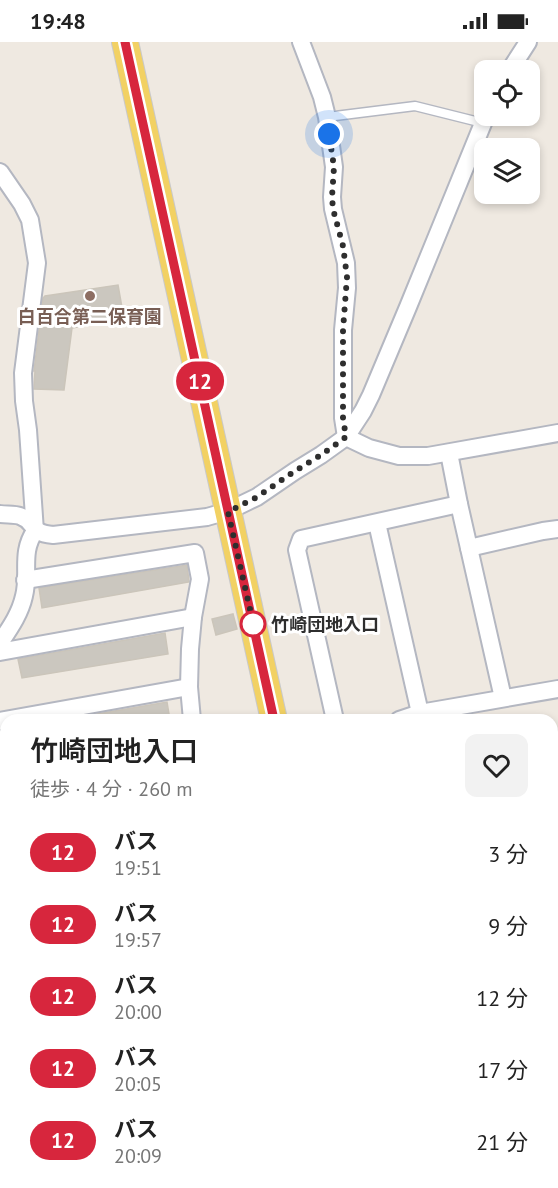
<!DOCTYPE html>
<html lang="ja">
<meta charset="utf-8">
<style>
:root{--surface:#fff;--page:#f2f2f2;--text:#222;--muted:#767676}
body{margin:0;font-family:"PT Sans","Noto Sans JP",sans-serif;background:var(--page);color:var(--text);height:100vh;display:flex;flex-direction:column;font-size:22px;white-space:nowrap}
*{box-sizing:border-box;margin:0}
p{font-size:20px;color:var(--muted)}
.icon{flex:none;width:33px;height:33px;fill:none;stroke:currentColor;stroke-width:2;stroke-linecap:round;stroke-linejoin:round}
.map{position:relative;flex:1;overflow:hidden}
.panel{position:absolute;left:0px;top:672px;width:558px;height:474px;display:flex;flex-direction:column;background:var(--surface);border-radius:18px 18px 0 0;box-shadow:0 3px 9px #0003}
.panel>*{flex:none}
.badge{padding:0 12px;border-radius:20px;font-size:21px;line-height:39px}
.controls{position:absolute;left:474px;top:18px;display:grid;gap:12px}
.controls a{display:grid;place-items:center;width:66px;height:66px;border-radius:12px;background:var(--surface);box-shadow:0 3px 9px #0003;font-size:30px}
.you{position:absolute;width:30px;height:30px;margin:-15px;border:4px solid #fff;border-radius:50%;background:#1a73e8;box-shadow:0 0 0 9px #1a73e833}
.map>.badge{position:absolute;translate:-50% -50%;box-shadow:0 0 0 3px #fff}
.round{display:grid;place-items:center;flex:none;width:63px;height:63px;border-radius:12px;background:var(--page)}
.overview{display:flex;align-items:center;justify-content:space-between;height:102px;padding:0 30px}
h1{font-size:28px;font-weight:600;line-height:45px}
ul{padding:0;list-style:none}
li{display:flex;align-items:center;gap:18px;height:72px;padding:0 30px}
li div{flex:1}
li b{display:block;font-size:22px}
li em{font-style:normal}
li .badge{min-width:66px;font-weight:700;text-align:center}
.status{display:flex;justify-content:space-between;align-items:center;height:42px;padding:0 30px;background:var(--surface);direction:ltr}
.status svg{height:16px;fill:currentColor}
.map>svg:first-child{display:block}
</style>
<div class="status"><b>19:48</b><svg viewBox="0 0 49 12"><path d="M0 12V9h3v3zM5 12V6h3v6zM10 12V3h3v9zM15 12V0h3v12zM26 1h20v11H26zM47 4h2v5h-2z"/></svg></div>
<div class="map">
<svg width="558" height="1146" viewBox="0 0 558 1146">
<rect width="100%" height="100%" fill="#efe9e1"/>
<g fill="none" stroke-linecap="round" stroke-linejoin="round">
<g stroke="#75cff0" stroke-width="4.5">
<path d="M0,1008L6,1007"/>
<path d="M111,1140L113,1146"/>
</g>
</g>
<g fill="#cbc7bf" stroke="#cbc5ba" stroke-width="1.5">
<path d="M118,243L124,277L72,286L64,348L34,347L35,329H34L43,256L45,254Z"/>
<path d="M187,523L189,540L42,566L39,546Z"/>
<path d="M233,572L237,587L216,593L212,577Z"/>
<path d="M165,591L168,612L22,636L18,617Z"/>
<path d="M167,660L170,678H92V673Z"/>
</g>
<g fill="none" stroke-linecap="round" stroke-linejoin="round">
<g stroke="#b4b7c1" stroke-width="11">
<path id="service" d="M327,75L415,64L483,81"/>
</g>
<g stroke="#b4b7c1" stroke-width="20">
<g id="minor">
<path d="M301,0L322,55L327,75L334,125L332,155L333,167L346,221L347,246L343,288V376L346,395"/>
<path d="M510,28L528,0"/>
<path d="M0,130L22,162L30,178L37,221L23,331L24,359L28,388L35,489C20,511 30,531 24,554C20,572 10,586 0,601"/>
<path d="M346,395L369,406L399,414H428L558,391"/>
<path d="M459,462L503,656"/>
<path d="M0,472C6,473 14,472 20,474C36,479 28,491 53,493L207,475L228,469L257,455L295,429L321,413L346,395L363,369L371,353L408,265L486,74"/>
<path d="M377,481L420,671"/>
<path d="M469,506L543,489L558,487"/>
<path d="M25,538L195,511L200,537L193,575L190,607L189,645L192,678"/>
<path d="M0,610L193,575"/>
<path d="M335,678L297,508L301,497L459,462L449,411"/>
<path d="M399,678L420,671L558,647"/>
<path d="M0,679L189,645"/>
<path d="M552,701L558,700"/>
<path d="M0,735L6,734"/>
<path d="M552,870L558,869"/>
<path d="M0,969L6,968"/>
<path d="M552,1049L558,1048"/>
<path d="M0,1055L6,1054"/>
<path d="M0,1084L6,1112"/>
<path d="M12,1140L13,1146"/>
<path d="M98,1140L100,1146"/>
<path d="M147,1140L148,1146"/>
<path d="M172,1146L197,1140"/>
</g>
</g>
<g stroke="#c9c9c9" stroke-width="28">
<g id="primary">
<path d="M125,0L274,678"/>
<path d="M376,1140L377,1146"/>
</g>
</g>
<use href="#service" stroke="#fff" stroke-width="8"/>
<use href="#minor" stroke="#fff" stroke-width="16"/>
<use href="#primary" stroke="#f2d163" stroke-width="26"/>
</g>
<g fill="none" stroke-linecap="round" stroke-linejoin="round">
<g stroke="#fff" stroke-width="14">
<path id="line" d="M125,0L274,678"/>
</g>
<use href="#line" stroke="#d7263d" stroke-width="9"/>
<path stroke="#2e2e2e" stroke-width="6" stroke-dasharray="0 10.8" d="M253,582L254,585L228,470L257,455L295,429L321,413L346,395L343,376V288L347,235L343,204L333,167L332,155L334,125L329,92"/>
</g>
<circle fill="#8d6e63" stroke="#fff" stroke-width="2" cx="90" cy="254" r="6"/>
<circle fill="#fff" stroke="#d7263d" stroke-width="3" cx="253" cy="582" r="12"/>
<g text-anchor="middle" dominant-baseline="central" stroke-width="6" stroke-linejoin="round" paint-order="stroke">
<g font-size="18" font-weight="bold" fill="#785e54" stroke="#fff">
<text x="90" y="274">白百合第二保育園</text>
</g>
<g font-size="18" font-weight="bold" fill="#2e2e2e" stroke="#fff" text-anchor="start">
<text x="271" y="582">竹崎団地入口</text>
</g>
</g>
</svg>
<div class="controls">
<a><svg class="icon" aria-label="locate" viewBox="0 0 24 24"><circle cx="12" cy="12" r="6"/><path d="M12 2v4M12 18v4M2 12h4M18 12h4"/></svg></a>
<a><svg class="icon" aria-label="layers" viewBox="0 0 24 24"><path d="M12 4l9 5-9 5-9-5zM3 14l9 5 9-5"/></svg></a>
</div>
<div class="you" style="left:329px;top:92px"></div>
<b class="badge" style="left:200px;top:339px;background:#d7263d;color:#fff">12</b>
<section class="panel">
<div class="overview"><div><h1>竹崎団地入口</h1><p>徒歩 · 4 分 · 260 m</p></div><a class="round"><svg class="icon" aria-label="heart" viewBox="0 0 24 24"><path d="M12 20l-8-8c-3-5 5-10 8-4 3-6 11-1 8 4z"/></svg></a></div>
<ul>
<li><span class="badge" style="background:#d7263d;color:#fff">12</span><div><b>バス</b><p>19:51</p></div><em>3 分</em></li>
<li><span class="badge" style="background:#d7263d;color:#fff">12</span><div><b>バス</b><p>19:57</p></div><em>9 分</em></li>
<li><span class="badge" style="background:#d7263d;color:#fff">12</span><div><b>バス</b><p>20:00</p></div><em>12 分</em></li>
<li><span class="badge" style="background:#d7263d;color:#fff">12</span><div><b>バス</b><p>20:05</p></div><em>17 分</em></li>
<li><span class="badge" style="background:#d7263d;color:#fff">12</span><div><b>バス</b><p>20:09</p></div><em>21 分</em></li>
</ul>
</section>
</div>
